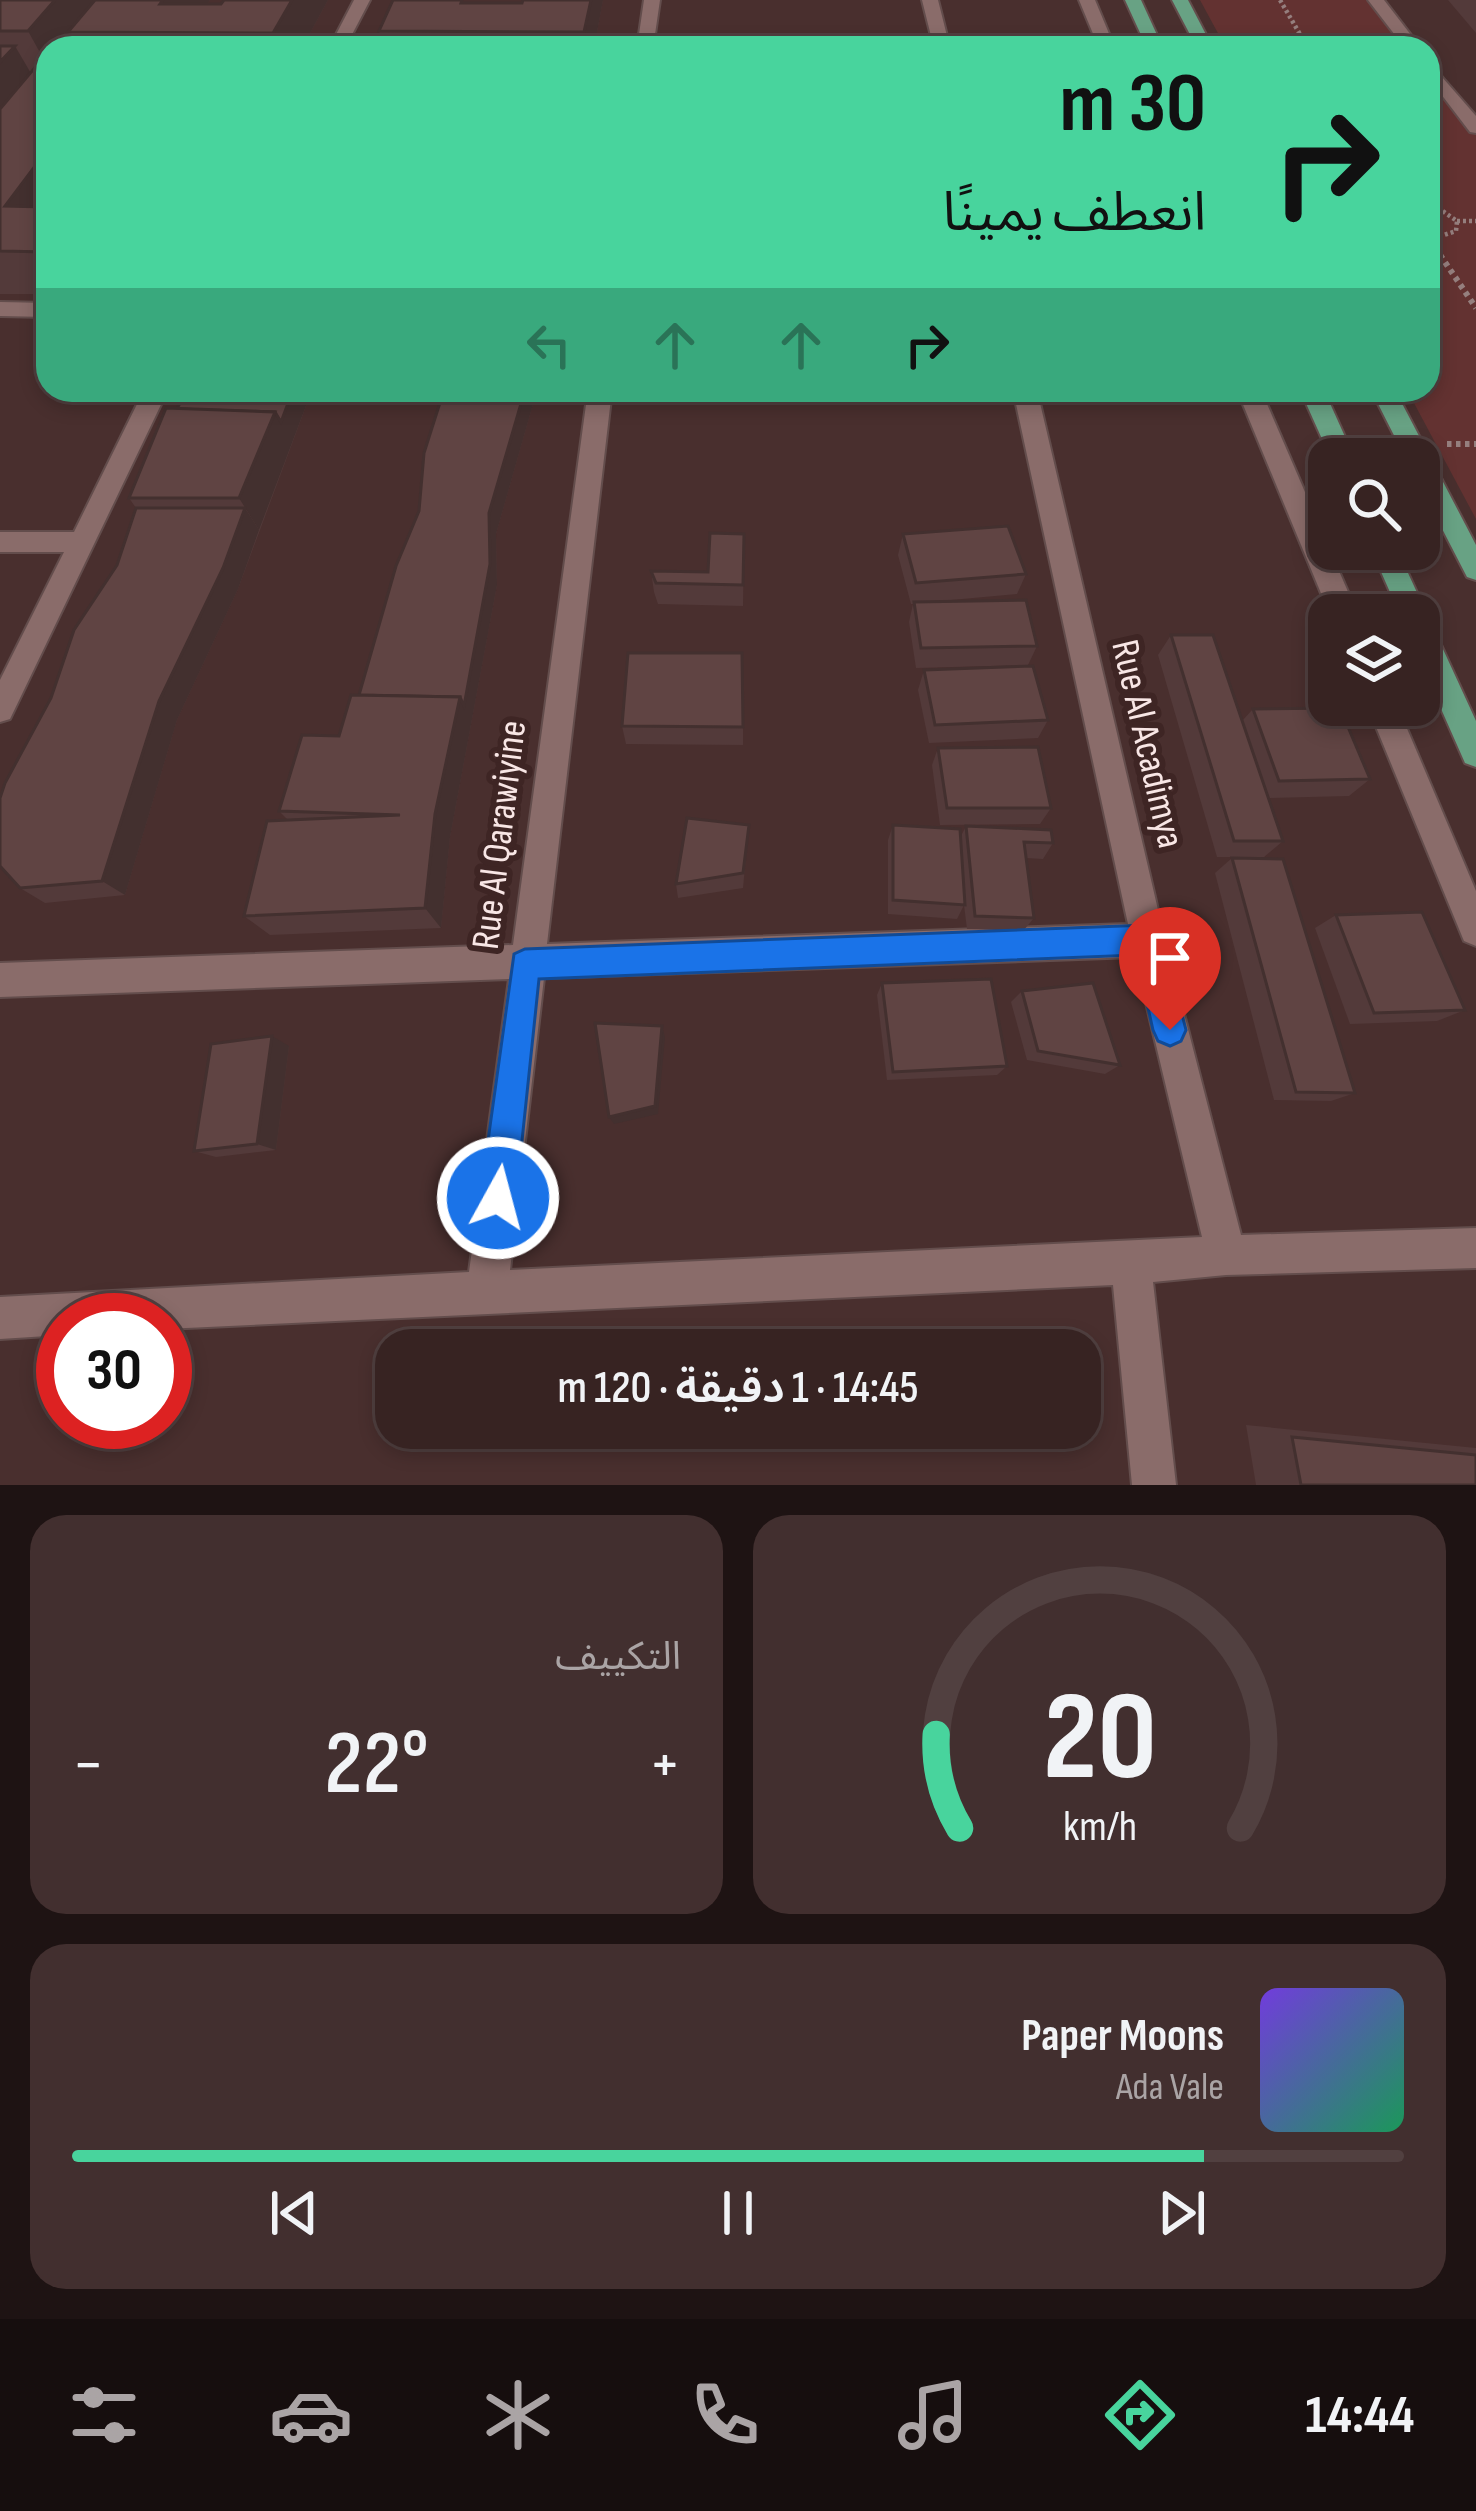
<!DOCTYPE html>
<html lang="ar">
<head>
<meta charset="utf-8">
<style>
	body { margin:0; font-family:"Sofia Sans Condensed","Noto Sans Arabic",sans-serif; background:#422f2f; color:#f1f3f6; direction:rtl; height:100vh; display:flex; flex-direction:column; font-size:45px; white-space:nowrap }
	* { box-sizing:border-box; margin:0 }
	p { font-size:39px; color:#aaa4a5 }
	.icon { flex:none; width:66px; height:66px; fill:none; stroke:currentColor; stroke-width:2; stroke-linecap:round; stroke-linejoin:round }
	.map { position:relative; height:1485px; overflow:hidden; direction:ltr }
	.details { display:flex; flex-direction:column; gap:30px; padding:30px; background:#1e1313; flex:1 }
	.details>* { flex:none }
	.hud { position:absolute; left:36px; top:36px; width:1404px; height:366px; border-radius:36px; box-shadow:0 6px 18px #0003,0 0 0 3px #514040; direction:rtl; background:#48d49d; color:#111; overflow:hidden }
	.buttons { position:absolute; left:1308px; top:438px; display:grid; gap:24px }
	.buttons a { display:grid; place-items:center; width:132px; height:132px; border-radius:24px; background:#372322; box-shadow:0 6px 18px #0003,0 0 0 3px #514040; font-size:60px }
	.speed { position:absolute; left:36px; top:1293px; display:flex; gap:24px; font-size:60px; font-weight:700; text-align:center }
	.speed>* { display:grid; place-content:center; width:156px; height:156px; border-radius:50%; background:#372322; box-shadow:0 6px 18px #0003,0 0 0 3px #514040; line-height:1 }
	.speed .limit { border:18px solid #d22; background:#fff; color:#111 }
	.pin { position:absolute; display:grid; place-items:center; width:102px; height:102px; color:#fff; margin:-123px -51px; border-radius:50% 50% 50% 0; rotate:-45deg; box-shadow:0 0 12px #0007 }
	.pin .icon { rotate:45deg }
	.me { position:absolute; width:132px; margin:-66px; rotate:7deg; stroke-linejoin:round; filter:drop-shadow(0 0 9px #0008) }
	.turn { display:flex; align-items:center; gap:42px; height:252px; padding:0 36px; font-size:54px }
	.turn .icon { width:156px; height:156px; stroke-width:2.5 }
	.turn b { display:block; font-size:84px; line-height:102px }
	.lanes { display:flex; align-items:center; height:114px; padding:0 36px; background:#0003; justify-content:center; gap:60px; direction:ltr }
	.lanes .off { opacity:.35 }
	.big { font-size:90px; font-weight:600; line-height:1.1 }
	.details .card { flex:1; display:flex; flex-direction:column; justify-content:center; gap:18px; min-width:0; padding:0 42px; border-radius:36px; background:#422f2f }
	.details .dial { align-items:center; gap:0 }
	.dial svg { height:312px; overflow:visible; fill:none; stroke:#514040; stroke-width:7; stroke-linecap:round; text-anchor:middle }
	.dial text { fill:#f1f3f6; stroke:none }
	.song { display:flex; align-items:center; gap:36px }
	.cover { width:144px; height:144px; border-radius:18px; background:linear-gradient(135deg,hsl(260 70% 55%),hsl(150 70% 35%)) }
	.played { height:12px; border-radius:6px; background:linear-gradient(90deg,#48d49d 85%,#514040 85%) }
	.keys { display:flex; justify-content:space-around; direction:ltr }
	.heat { display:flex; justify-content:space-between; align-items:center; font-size:66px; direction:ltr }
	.details .tiles { flex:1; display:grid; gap:30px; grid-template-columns:1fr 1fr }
	.card:last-child { grid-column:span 2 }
	.trip { position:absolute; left:375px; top:1329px; width:726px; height:120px; border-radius:36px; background:#372322; box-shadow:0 6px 18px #0003,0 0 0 3px #514040; font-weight:600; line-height:120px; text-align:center; direction:rtl }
	.dock { display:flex; height:192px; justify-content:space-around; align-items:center; background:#160e0e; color:#aaa4a5 }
	.dock .icon { width:84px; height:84px }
	.dock .current { color:#48d49d }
	.dock b { font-size:54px; color:#f1f3f6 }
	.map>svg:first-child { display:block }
</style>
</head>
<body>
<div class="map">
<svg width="1476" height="1485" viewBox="0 0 1476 1485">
	<rect width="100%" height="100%" fill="#492f2e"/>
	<g fill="#633231">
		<path d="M1200 0H1368L1407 48H1226Z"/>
		<path d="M1428 74 1476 133V519L1407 390H1428Z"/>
	</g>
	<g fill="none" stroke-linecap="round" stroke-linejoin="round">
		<g stroke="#634d4c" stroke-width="4">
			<g id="minor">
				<path d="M354 0H370L345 48H329Z"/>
				<path d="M644 0H660L653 48H637Z"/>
				<path d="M922 0H938L950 48H934Z"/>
				<path d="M1079 0H1095L1115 48H1099Z"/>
				<path d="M1368 0H1384L1421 48H1405Z"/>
				<path d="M1428 61 1476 116V133L1470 132 1428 77Z"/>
				<path d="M0 302 48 303V317L0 316Z"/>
				<path d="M144 390H168L10 719 0 722V680L64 552H0V532H74Z"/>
				<path d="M588 390H612L547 944 1128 924 1013 390H1037L1165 940 1241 1235 1476 1228V1268L1226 1275 1153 1282 1176 1485H1132L1113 1285 165 1329V1320H63V1335L0 1339V1297L469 1272 509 979 0 997V963L513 945ZM1135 957 1202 1237 510 1270 544 978Z"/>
				<path d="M1237 390H1261L1358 615H1330Z"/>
				<path d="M1367 705H1397L1476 891V946L1464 941Z"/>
			</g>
		</g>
		<g stroke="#634d4c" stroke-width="4">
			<g id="major">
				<path d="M1125 0H1141L1163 48H1147Z"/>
				<path d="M1172 0H1188L1213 48H1197Z"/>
				<path d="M1300 390H1324L1355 459H1331Z"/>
				<path d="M1371 390H1395L1476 545V580L1467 577 1419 484V459H1406Z"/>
				<path d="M1371 549H1397L1476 721V767L1465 763 1419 659V615H1400Z"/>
			</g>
		</g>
		<g stroke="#957f7e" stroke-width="4.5" stroke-dasharray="3 3" stroke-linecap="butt">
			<path d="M1280 0 1308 48"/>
			<path d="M1428 201 1457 221 1456 231 1429 240"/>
			<path d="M1457 221H1476"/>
		</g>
		<g stroke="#957f7e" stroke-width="6" stroke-dasharray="4.5 4.5" stroke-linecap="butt">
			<path d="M1429 240 1435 238"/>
			<path d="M1430 240 1476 308"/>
			<path d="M1447 444H1476"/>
		</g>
		<use href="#minor" fill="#8a6c6a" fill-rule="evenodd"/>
		<use href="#major" fill="#68a284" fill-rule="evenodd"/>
	</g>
	<g fill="#533a3a">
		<path d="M0 0H210L207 4H221L328 0 302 48H48V294H0Z"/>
		<path d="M603 0 594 48H384L379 31 522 3Z"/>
		<path d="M1448 0H1476V33Z"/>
		<path d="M312 390 238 589 177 720 125 895 45 903 20 888 117 565 136 508 129 498 177 409Z"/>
		<path d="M444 390H537L496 534 497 585 450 837 441 928 270 935 244 916 288 820 279 811 339 736 359 695 419 511Z"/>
		<path d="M900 390H992L988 405 903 399Z"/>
		<path d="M744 534 743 606 658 604 654 592 651 571 708 572Z"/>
		<path d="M903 534 1026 574 1017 594 940 601 1037 646 1028 665 916 668 909 622 913 604H911L898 555Z"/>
		<path d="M1171 635 1242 721 1253 709 1370 779 1349 796 1268 798 1283 841 1264 857H1217L1158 655Z"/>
		<path d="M924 670 1048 720 1038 738 929 743 918 690Z"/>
		<path d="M622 726 743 727V745L626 744Z"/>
		<path d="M938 748 1051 808 1040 824 940 825 932 765Z"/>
		<path d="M749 825 743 888 678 898 676 884Z"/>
		<path d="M893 825 960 838 966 826 1053 843 1043 859 1026 858 1034 918 1023 931 967 929 964 905 957 919 888 914V840Z"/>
		<path d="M1232 858 1355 1093 1331 1101 1274 1100 1215 873Z"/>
		<path d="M1336 915 1465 1010 1437 1021 1350 1024 1315 928Z"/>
		<path d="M882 983 1007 1066 997 1075 887 1080 877 995Z"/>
		<path d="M1022 991 1120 1065 1105 1074 1027 1060 1011 1002Z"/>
		<path d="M289 1046 276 1150 216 1157 194 1151Z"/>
		<path d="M1246 1425 1476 1448V1485H1256Z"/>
	</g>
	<g fill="#43302f">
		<path d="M55 0H110L68 32 74 43 71 48H48V67L28 31Z"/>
		<path d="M163 0H210L187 33 160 4Z"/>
		<path d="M292 0H328L302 48H278L273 33Z"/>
		<path d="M591 0H603L594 48H586L584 32Z"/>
		<path d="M15 46 39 87 0 135V62Z"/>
		<path d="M48 149V229L5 206Z"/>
		<path d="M293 390H312L259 530 239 498 275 412Z"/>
		<path d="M525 390H537L496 534 497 585 450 837 441 928 425 908 435 814 489 513Z"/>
		<path d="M245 508 259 530 238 589 177 720 125 895 102 881 159 701Z"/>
		<path d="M662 1026 665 1037 658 1114 614 1124 609 1117Z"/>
		<path d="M272 1036 289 1046 276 1150 257 1144Z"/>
	</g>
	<g fill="#604443" stroke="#43302f" stroke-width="3">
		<path d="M0 0H55L28 31H0Z"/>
		<path d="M95 0H163L160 4H221L224 0H292L273 33 68 32Z"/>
		<path d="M393 0H462L461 3H522L523 0H591L584 32 379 31Z"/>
		<path d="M685 38 713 39 712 48H684Z"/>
		<path d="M0 46H15L0 62Z"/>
		<path d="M48 52V149L5 206 48 207V252L0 251V109Z"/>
		<path d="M186 390H293L281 422 275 412 177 409Z"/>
		<path d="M444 390H525L489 513 490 564 464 706 460 697 359 695 396 566 419 511 424 453Z"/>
		<path d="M166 408 275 412 239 498H129Z"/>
		<path d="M136 508H245L223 568 159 701 102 881 20 888 0 866V798L5 783 51 698 74 630 117 565Z"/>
		<path d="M1008 526 1026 574 916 583 903 534Z"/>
		<path d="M710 533 744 534 743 585 656 583 651 571 708 572Z"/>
		<path d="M1026 600 1037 646 921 648 914 602Z"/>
		<path d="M1171 635H1213L1283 841H1234Z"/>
		<path d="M628 653H742L743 727 622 726Z"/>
		<path d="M1033 666 1048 720 935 725 924 670Z"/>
		<path d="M351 695 460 697 435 814 425 908 244 916 267 821 400 815 279 811 302 735 339 736Z"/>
		<path d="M1340 708 1370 779 1279 781 1253 709Z"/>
		<path d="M1038 747 1051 808H947L938 748Z"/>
		<path d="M687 818 749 825 743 873 676 884Z"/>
		<path d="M893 825 960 829 965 905 893 900Z"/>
		<path d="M966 826 1051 830 1053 843 1024 842 1034 918 975 916Z"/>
		<path d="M1232 858 1283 859 1355 1093 1296 1092Z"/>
		<path d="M1422 912 1465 1010 1374 1013 1336 915Z"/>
		<path d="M991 979 1007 1066 893 1072 882 983Z"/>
		<path d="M1093 983 1120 1065 1038 1051 1022 991Z"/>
		<path d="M595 1023 662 1026 655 1106 609 1117Z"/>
		<path d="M272 1036 257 1144 194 1151 211 1044Z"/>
		<path d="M1292 1437 1476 1455V1485H1301Z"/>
	</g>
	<path fill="#1a73e8" stroke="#114b97" stroke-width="3" d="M1148 925 1158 929 1163 940 1186 1030 1181 1041 1170 1046 1158 1041 1153 1030 1136 955 539 979 516 1198 511 1210 498 1216 485 1210 480 1198 514 954 525 949Z"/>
	<g text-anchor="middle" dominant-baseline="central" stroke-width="12" stroke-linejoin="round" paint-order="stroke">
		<g font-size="39" fill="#f8e6e5" stroke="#3e2524">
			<text transform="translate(1147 744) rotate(77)">Rue Al Acadimya</text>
			<text transform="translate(500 835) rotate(-83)">Rue Al Qarawiyine</text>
		</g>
	</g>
</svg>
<div class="buttons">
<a><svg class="icon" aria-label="search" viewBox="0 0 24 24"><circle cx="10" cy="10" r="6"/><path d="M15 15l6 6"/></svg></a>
<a><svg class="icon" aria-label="layers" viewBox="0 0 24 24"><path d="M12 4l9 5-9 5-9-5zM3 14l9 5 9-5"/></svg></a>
</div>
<div class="speed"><div class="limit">30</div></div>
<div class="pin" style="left:1170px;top:1030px;background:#d93025"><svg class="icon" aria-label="arrive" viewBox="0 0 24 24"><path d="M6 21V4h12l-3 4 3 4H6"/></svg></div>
<svg class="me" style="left:498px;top:1198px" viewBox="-20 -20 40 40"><circle r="17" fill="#1a73e8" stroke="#fff" stroke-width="3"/><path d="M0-11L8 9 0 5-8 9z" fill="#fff"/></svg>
<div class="trip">14:45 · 1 دقيقة · 120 m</div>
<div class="hud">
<div class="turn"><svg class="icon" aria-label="right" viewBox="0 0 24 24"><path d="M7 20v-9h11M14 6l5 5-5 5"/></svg><div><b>30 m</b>انعطف يمينًا</div></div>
<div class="lanes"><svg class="icon off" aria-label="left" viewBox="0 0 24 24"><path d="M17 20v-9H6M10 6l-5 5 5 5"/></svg><svg class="icon off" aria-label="ahead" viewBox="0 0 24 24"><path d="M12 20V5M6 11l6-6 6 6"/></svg><svg class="icon off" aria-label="ahead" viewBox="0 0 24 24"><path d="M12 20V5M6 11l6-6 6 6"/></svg><svg class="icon" aria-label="right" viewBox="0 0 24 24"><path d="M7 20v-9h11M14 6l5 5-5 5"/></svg></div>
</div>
</div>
<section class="details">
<div class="tiles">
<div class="card dial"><svg viewBox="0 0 100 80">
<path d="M14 69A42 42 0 1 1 86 69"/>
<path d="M14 69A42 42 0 0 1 8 45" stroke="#48d49d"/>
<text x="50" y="56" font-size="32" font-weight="700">20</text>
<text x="50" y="72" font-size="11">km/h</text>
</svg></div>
<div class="card"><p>التكييف</p>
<div class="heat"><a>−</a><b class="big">22°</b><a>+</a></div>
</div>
<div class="card">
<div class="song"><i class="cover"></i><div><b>Paper Moons</b><p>Ada Vale</p></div></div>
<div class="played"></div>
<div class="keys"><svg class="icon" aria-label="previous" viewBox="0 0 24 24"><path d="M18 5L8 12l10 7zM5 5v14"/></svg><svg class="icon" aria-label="pause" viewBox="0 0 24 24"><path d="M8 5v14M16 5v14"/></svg><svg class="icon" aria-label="next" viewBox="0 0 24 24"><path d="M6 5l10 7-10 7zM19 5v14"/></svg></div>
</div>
</div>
</section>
<nav class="dock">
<b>14:44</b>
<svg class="icon current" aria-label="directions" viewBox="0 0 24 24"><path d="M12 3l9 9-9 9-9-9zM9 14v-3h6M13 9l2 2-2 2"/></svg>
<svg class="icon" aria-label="music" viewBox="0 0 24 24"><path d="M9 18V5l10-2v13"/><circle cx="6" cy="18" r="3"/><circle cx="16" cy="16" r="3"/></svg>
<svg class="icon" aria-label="phone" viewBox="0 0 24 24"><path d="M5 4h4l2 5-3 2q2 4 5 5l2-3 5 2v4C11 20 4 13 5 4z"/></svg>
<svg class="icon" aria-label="climate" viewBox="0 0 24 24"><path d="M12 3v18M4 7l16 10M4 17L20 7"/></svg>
<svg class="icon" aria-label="car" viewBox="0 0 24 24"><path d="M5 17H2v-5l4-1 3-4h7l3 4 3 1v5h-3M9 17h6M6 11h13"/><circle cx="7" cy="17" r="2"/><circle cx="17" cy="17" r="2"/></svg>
<svg class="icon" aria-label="filters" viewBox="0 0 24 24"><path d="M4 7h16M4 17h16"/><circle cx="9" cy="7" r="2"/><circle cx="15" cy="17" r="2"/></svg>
</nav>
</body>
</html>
